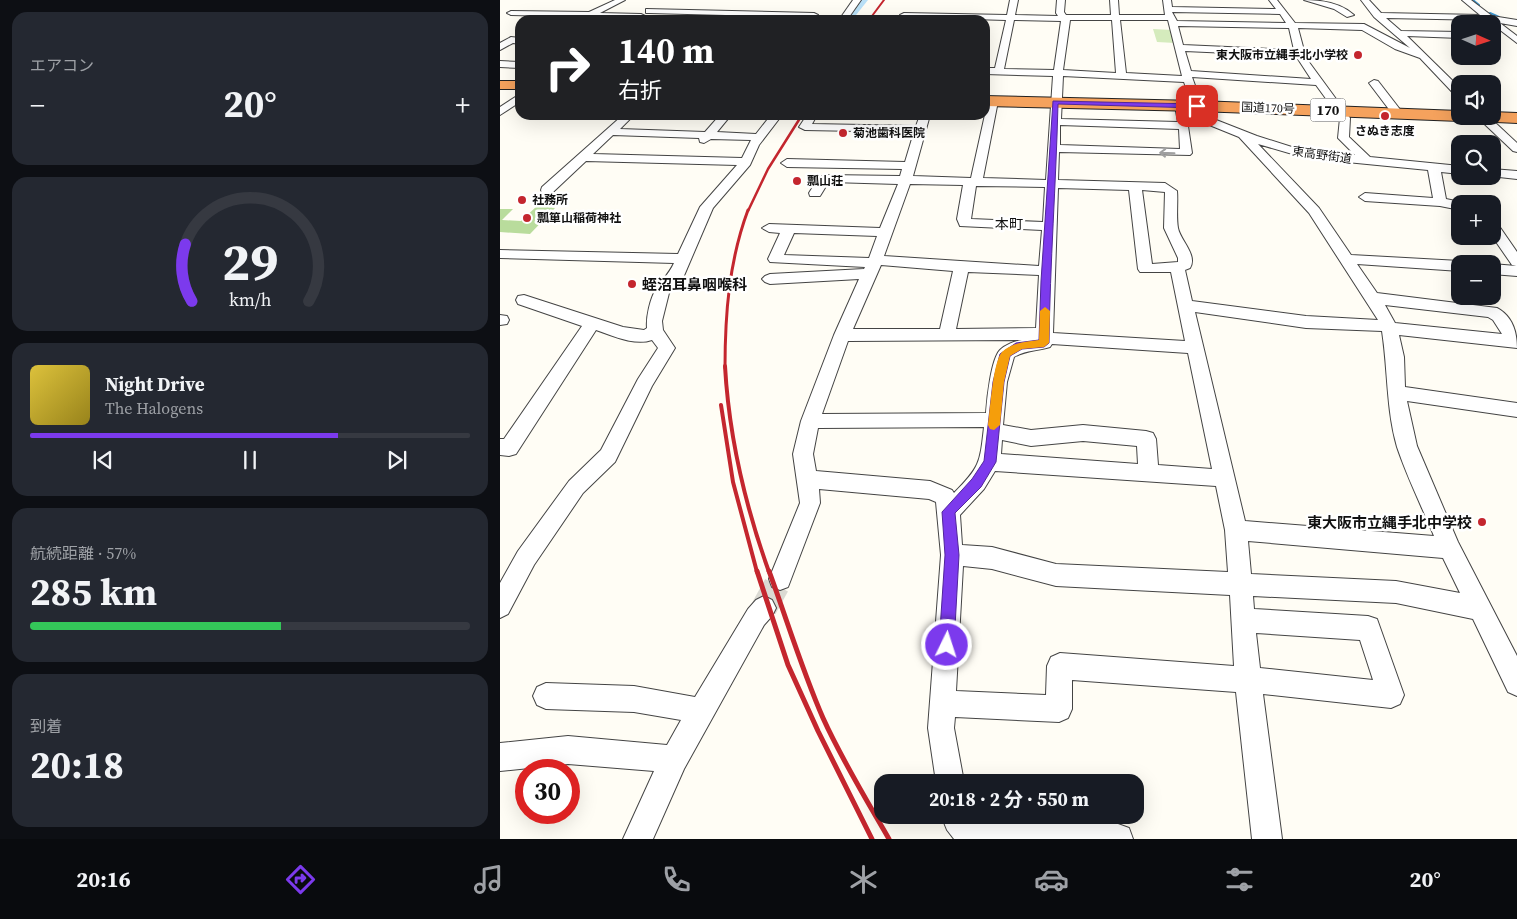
<!DOCTYPE html>
<html lang="ja">
<head>
<meta charset="utf-8">
<style>
	body { margin:0; font-family:"Source Serif 4","Noto Sans JP",serif; background:#242831; color:#f1f3f6; height:100vh; display:flex; flex-direction:column; font-size:19px; white-space:nowrap }
	* { box-sizing:border-box; margin:0 }
	p { font-size:16px; color:#9ea1a6 }
	.icon { flex:none; width:28px; height:28px; fill:none; stroke:currentColor; stroke-width:2; stroke-linecap:round; stroke-linejoin:round }
	.map { position:relative; flex:1; overflow:hidden }
	.drawer { display:flex; flex-direction:column; gap:12px; padding:12px; background:#0d0f14; width:500px }
	.drawer>* { flex:none }
	.hud { position:absolute; left:15px; top:15px; width:475px; height:105px; border-radius:15px; box-shadow:0 5px 20px #0002; background:#202124; color:#fff; overflow:hidden }
	.needle { width:32px; rotate:93deg }
	.controls { position:absolute; left:951px; top:15px; display:grid; gap:10px }
	.controls a { display:grid; place-items:center; width:50px; height:50px; border-radius:10px; background:#171b24; box-shadow:0 5px 20px #0002; font-size:25px }
	.speed { position:absolute; left:15px; top:759px; display:flex; gap:10px; font-size:25px; font-weight:700; text-align:center }
	.speed>* { display:grid; place-content:center; width:65px; height:65px; border-radius:50%; background:#171b24; box-shadow:0 5px 20px #0002; line-height:1 }
	.speed .limit { border:8px solid #d22; background:#fff; color:#111 }
	.pin { position:absolute; display:grid; place-items:center; width:42px; height:42px; color:#fff; margin:-21px; border-radius:10px; box-shadow:0 2px 8px #0006 }
	.me { position:absolute; width:55px; margin:-28px; rotate:4deg; stroke-linejoin:round; filter:drop-shadow(0 0 4px #0008) }
	.turn { display:flex; align-items:center; gap:18px; height:105px; padding:0 20px; font-size:22px }
	.turn .icon { width:65px; height:65px; stroke-width:2.5 }
	.turn b { display:block; font-size:35px; line-height:42px }
	.big { font-size:38px; font-weight:700; line-height:1.1 }
	.drawer .tile { flex:1; display:flex; flex-direction:column; justify-content:center; gap:8px; min-width:0; padding:0 18px; border-radius:15px; background:#242831 }
	.drawer .dial { align-items:center; gap:0 }
	.dial svg { height:130px; overflow:visible; fill:none; stroke:#363941; stroke-width:7; stroke-linecap:round; text-anchor:middle }
	.dial text { fill:#f1f3f6; stroke:none }
	.song { display:flex; align-items:center; gap:15px }
	.cover { width:60px; height:60px; border-radius:8px; background:linear-gradient(135deg,hsl(50 70% 55%),hsl(50 70% 35%)) }
	.played { height:5px; border-radius:2px; background:linear-gradient(90deg,#7c3aed 70%,#363941 70%) }
	.keys { display:flex; justify-content:space-around; direction:ltr }
	.heat { display:flex; justify-content:space-between; align-items:center; font-size:28px; direction:ltr }
	.charge { height:8px; border-radius:4px; background:linear-gradient(90deg,#34c759 57%,#363941 0) }
	.trip { position:absolute; left:374px; top:774px; width:270px; height:50px; border-radius:15px; background:#171b24; box-shadow:0 5px 20px #0002; font-weight:700; line-height:50px; text-align:center }
	.dock { display:flex; height:80px; justify-content:space-around; align-items:center; background:#090b0e; color:#9ea1a6 }
	.dock .icon { width:35px; height:35px }
	.dock .selected { color:#7c3aed }
	.dock b { font-size:22px; color:#f1f3f6 }
	main { display:flex; flex:1; min-height:0 }
	.map>svg:first-child { display:block }
</style>
</head>
<body>
<main>
<section class="drawer">
<div class="tile"><p>エアコン</p>
<div class="heat"><a>−</a><b class="big">20°</b><a>+</a></div>
</div>
<div class="tile dial"><svg viewBox="0 0 100 80">
<path d="M14 69A42 42 0 1 1 86 69"/>
<path d="M14 69A42 42 0 0 1 10 34" stroke="#7c3aed"/>
<text x="50" y="56" font-size="32" font-weight="700">29</text>
<text x="50" y="72" font-size="11">km/h</text>
</svg></div>
<div class="tile">
<div class="song"><i class="cover"></i><div><b>Night Drive</b><p>The Halogens</p></div></div>
<div class="played"></div>
<div class="keys"><svg class="icon" aria-label="previous" viewBox="0 0 24 24"><path d="M18 5L8 12l10 7zM5 5v14"/></svg><svg class="icon" aria-label="pause" viewBox="0 0 24 24"><path d="M8 5v14M16 5v14"/></svg><svg class="icon" aria-label="next" viewBox="0 0 24 24"><path d="M6 5l10 7-10 7zM19 5v14"/></svg></div>
</div>
<div class="tile"><p>航続距離 · 57%</p><b class="big">285 km</b><div class="charge"></div></div>
<div class="tile"><p>到着</p><b class="big">20:18</b></div>
</section>
<div class="map">
<svg width="1017" height="839" viewBox="0 0 1017 839">
	<rect width="100%" height="100%" fill="#fffdf5"/>
	<path fill="#d5ebbd" d="M653 29 672 30 675 43 657 42Z"/>
	<path fill="#b9dc9c" d="M37 206 55 208 30 234 0 232V209H13L2 220 21 221Z"/>
	<g fill="none" stroke-linecap="round" stroke-linejoin="round">
		<g stroke="#3f96cf" stroke-width="2">
			<path d="M973 0 979 5"/>
			<path d="M990 13 999 17"/>
		</g>
		<path fill="#b9e0f7" fill-rule="evenodd" d="M356 0H368L352 20H340Z"/>
		<path stroke="#dbdad3" stroke-width="26" stroke-dasharray="26 13" stroke-linecap="butt" d="M264 608 280 579"/>
		<g stroke="#444" stroke-width="2">
			<g id="minor">
				<path d="M115 0H125L100 13 141 14 145 16 141 18 11 15 7 13 11 11 89 12Z"/>
				<path d="M353 0H361L347 20H339Z"/>
				<path d="M510 0H518L515 15 558 16 556 13 557 0H565L564 12 566 15H611L610 0H618L619 15H665L663 0H671L672 7 776 9 769 0H777L795 23 864 24 910 48 874 17 861 0H869L881 13 980 15 962 0H971L992 16 1017 20V26L1000 23 1017 36V43L987 20 886 18 901 31 960 32V38L907 36 960 88V97L956 96 920 58 895 49 862 30 798 28 806 58 850 118 849 137 870 157 960 166V174L941 172 946 199 965 203 960 204V210L940 206 865 201 859 197 865 193 933 198 928 170 806 158 758 144 819 208 851 255 960 261 966 264H960V271L857 264 877 293 997 308C1012 316 1017 331 1017 348L899 335 904 357 905 387 1017 403V417L907 401 917 446 958 542 1017 656V696L1008 692 973 619 896 603 753 596 754 609 868 616 877 619 904 695 900 704 891 708 763 694 782 839H752L736 692 572 680V709L568 718 559 722 455 717 454 728 464 782H436L428 728 441 555 436 502 429 499 319 489 320 503 288 587 280 590 272 587 269 579 300 503 293 454 301 421 334 335 359 279 270 284 265 282 262 279 265 276 270 274 364 269 365 267 270 262 268 259 280 233 269 232 262 228 269 224 380 228 398 184 331 182 328 183 320 196H310L309 193 319 177 326 175 400 176 402 169 287 167 281 163 287 159 405 162 414 132 305 130 299 127 307 115H317L312 124 416 126 420 115H430L413 176 471 178 488 101 493 98 498 101 483 178 546 180 553 76 485 74V68H495L506 20 404 17 400 15 404 13 507 15ZM672 12 780 14 786 23 677 21ZM514 20 561 21 554 70 504 69ZM570 20H612L616 73 563 70ZM620 20H668L682 76 626 73ZM678 26 789 28 794 50 683 45ZM685 51 796 56 811 79 691 71ZM563 76 684 82 697 120 739 137 809 213 878 320 806 316 692 301 685 270 690 268C698 255 680 240 678 228 676 216 678 202 677 191L665 183 558 180 559 152 690 155 692 153 685 106 680 103 675 106 678 122 561 119ZM692 77 816 85 840 118 838 138 855 155 795 148 757 136 706 116ZM560 125 679 129 680 149 560 145ZM410 184 463 185 457 219 460 226 542 230 539 266 384 256ZM476 186 545 187 543 222 471 219ZM558 188 629 190 638 269 640 272H671L685 341 553 333ZM642 190 665 192 664 228 678 258V262L652 264ZM294 233 377 236 369 258 284 255ZM381 265 453 271 440 329H353ZM468 272 539 275 536 328 456 329ZM885 305 988 317 993 320 1002 334 895 323ZM695 312 806 328 882 331C888 369 886 409 897 447 907 477 922 507 934 536L745 521ZM522 340C515 341 505 345 500 350 491 359 487 399 486 413L322 414 348 341ZM552 344 688 353 712 469 658 465 656 439 653 433 646 431 583 425 531 430 503 425 507 382 514 357C526 350 537 351 550 347ZM484 427C480 463 480 467 454 493L452 490 430 481 316 471 313 454 318 428ZM502 440 531 446 583 441 637 446 638 464 501 454ZM495 471 716 486 725 530 728 572 556 564 492 547 462 545 460 515 484 489ZM748 541 943 558 960 593 896 581 751 574ZM463 566 492 569 556 586 730 595 734 666 560 653 551 657 547 666 546 695 456 691ZM756 633 860 640 873 680 760 668Z"/>
				<path d="M804 0C822 0 841 3 854 15L847 17 834 9Z"/>
				<path d="M146 9 314 13 318 15 314 20H305L307 17 149 13H146Z"/>
				<path d="M11 37 20 38V44L13 43 0 50V43Z"/>
				<path d="M0 61 20 62V68L0 67Z"/>
				<path d="M874 80 878 81 902 112 903 114 902 116H894L869 83Z"/>
				<path d="M20 94V102L0 115V107Z"/>
				<path d="M123 115H134L120 129 205 132 220 115H231L217 132 256 134 271 115H282L259 145 250 165 213 208 183 278 169 293 162 321 163 330 175 348 152 386 115 462 83 493 34 565 8 614 0 618V583L18 551 69 481 101 450 138 379 158 348 152 340C135 346 113 336 96 330L16 454 9 456 0 455V439H4L82 326 18 304 16 300 18 296 24 295 123 327 144 330 147 328C146 317 150 299 156 289 162 280 169 274 174 263L0 258V250L178 254 200 207 237 165 86 161 52 193H42L41 190 42 187ZM113 135 199 138 200 142 204 143 211 139 251 140 242 158 93 154Z"/>
				<path d="M976 116H988L1017 143V152L1013 151Z"/>
				<path d="M992 169 1017 171V179L990 176H992Z"/>
				<path d="M992 222 997 223 1017 252V276L992 274V264L1016 266 1012 265 992 236Z"/>
				<path d="M0 315 7 316 9 320 7 324 0 325Z"/>
				<path d="M264 596 272 600 276 608 272 616 264 625 184 769 153 839H123L154 771 68 764 0 771V743L68 736 167 745 181 720 134 712 46 709 37 705 33 696 37 687 46 683 134 686 195 697 248 609 256 600Z"/>
				<path d="M441 815H540L618 824 629 828 633 839H454L447 830Z"/>
			</g>
		</g>
		<g stroke="#222" stroke-width="2">
			<g id="highway">
				<rect x="0" y="81" width="20" height="8"/>
				<path d="M485 96 697 101 960 111V116H992V112L1017 113V123L975 121 968 117 960 121 697 111 485 106Z"/>
			</g>
		</g>
		<use href="#minor" fill="#fff" fill-rule="evenodd"/>
		<use href="#highway" fill="#f5a25d" fill-rule="evenodd"/>
		<path stroke="#c4262e" stroke-width="2" d="M369 20 384 0"/>
		<path stroke="#c4262e" stroke-width="2.5" d="M248 211 268 169 302 115"/>
		<path stroke="#c4262e" stroke-width="3" d="M225 368C225 314 229 261 248 210"/>
		<g stroke="#c4262e" stroke-width="4">
			<path d="M225 366C229 438 245 505 269 572"/>
			<path d="M221 405 233 482 257 572"/>
		</g>
		<g stroke="#c4262e" stroke-width="5">
			<path d="M257 571 288 665 318 731 372 839"/>
			<path d="M269 571C287 620 302 670 323 718 342 760 366 799 389 839"/>
		</g>
	</g>
	<defs><path id="oneway-shaft" d="M-6 0H5M1.5-3L5.5 0L1.5 3" fill="none" stroke-width="1.6" stroke-linecap="round" stroke-linejoin="round" transform="scale(1.25)"/></defs>
	<use stroke="#a0a0a0" href="#oneway-shaft" transform="translate(667 153) rotate(-178)"/>
	<path fill="#7c3aed" stroke="#51269a" d="M553 101 697 104 700 106 697 108 558 104C556 184 550 264 549 343L544 347 522 349 510 356 504 382 496 462 481 487 455 513 459 555 454 645 452 650 447 652 442 650 439 645 445 555 442 512 472 479 484 461 493 382 500 354 516 343 539 340 541 281Z"/>
	<path fill="#f59e0b" d="M545 307 550 311 549 343 544 347 522 349 510 356 504 382 500 425 494 430 490 429 488 425C490 411 493 361 502 352 512 342 527 342 539 340L540 311Z"/>
	<g fill="#c4262e" stroke="#fff" stroke-width="2">
		<circle cx="858" cy="55" r="5"/>
		<circle cx="885" cy="116" r="5"/>
		<circle cx="343" cy="133" r="5"/>
		<circle cx="297" cy="181" r="5"/>
		<circle cx="22" cy="200" r="5"/>
		<circle cx="27" cy="218" r="5"/>
		<circle cx="132" cy="284" r="5"/>
		<circle cx="982" cy="522" r="5"/>
	</g>
	<g text-anchor="middle" dominant-baseline="central" stroke-width="5" stroke-linejoin="round" paint-order="stroke">
		<g font-size="12" font-weight="bold" fill="#111" stroke="#fff" text-anchor="start">
			<text x="848" y="55" text-anchor="end">東大阪市立縄手北小学校</text>
			<text x="885" y="131" text-anchor="middle">さぬき志度</text>
			<text x="353" y="133">菊池歯科医院</text>
			<text x="307" y="181">瓢山荘</text>
			<text x="32" y="200">社務所</text>
			<text x="37" y="218">瓢箪山稲荷神社</text>
		</g>
		<g font-size="12" fill="#111" stroke="#fff">
			<text transform="translate(768 108) rotate(2)">国道170号</text>
			<text transform="translate(822 155) rotate(8)">東高野街道</text>
		</g>
		<rect fill="#fff" stroke="#585858" stroke-width="1" x="810.5" y="98.5" width="35" height="23" rx="4"/>
		<g font-size="14" font-weight="bold" fill="#111">
			<text x="828" y="110">170</text>
		</g>
		<g font-size="14" fill="#111" stroke="#fff">
			<text x="509" y="224">本町</text>
		</g>
		<g font-size="15" font-weight="bold" fill="#111" stroke="#fff" text-anchor="start">
			<text x="142" y="284">蛭沼耳鼻咽喉科</text>
			<text x="972" y="522" text-anchor="end">東大阪市立縄手北中学校</text>
		</g>
	</g>
</svg>
<div class="controls">
<a><svg class="needle" viewBox="-14 -14 28 28"><path d="M0-13l5 13h-10z" fill="#e53935"/><path d="M0 13l5-13h-10z" fill="#9ea1a6"/></svg></a>
<a><svg class="icon" aria-label="sound" viewBox="0 0 24 24"><path d="M4 9h4l5-4v14l-5-4H4zM17 9q2 3 0 6"/></svg></a>
<a><svg class="icon" aria-label="search" viewBox="0 0 24 24"><circle cx="10" cy="10" r="6"/><path d="M15 15l6 6"/></svg></a>
<a>+</a>
<a>−</a>
</div>
<div class="speed"><div class="limit">30</div></div>
<div class="pin" style="left:697px;top:106px;background:#d93025"><svg class="icon" aria-label="arrive" viewBox="0 0 24 24"><path d="M6 21V4h12l-3 4 3 4H6"/></svg></div>
<svg class="me" style="left:447px;top:645px" viewBox="-20 -20 40 40"><circle r="17" fill="#7c3aed" stroke="#fff" stroke-width="3"/><path d="M0-11L8 9 0 5-8 9z" fill="#fff"/></svg>
<div class="trip">20:18 · 2 分 · 550 m</div>
<div class="hud">
<div class="turn"><svg class="icon" aria-label="right" viewBox="0 0 24 24"><path d="M7 20v-9h11M14 6l5 5-5 5"/></svg><div><b>140 m</b>右折</div></div>
</div>
</div>
</main>
<nav class="dock">
<b>20:16</b>
<svg class="icon selected" aria-label="directions" viewBox="0 0 24 24"><path d="M12 3l9 9-9 9-9-9zM9 14v-3h6M13 9l2 2-2 2"/></svg>
<svg class="icon" aria-label="music" viewBox="0 0 24 24"><path d="M9 18V5l10-2v13"/><circle cx="6" cy="18" r="3"/><circle cx="16" cy="16" r="3"/></svg>
<svg class="icon" aria-label="phone" viewBox="0 0 24 24"><path d="M5 4h4l2 5-3 2q2 4 5 5l2-3 5 2v4C11 20 4 13 5 4z"/></svg>
<svg class="icon" aria-label="climate" viewBox="0 0 24 24"><path d="M12 3v18M4 7l16 10M4 17L20 7"/></svg>
<svg class="icon" aria-label="car" viewBox="0 0 24 24"><path d="M5 17H2v-5l4-1 3-4h7l3 4 3 1v5h-3M9 17h6M6 11h13"/><circle cx="7" cy="17" r="2"/><circle cx="17" cy="17" r="2"/></svg>
<svg class="icon" aria-label="filters" viewBox="0 0 24 24"><path d="M4 7h16M4 17h16"/><circle cx="9" cy="7" r="2"/><circle cx="15" cy="17" r="2"/></svg>
<b>20°</b>
</nav>
</body>
</html>
